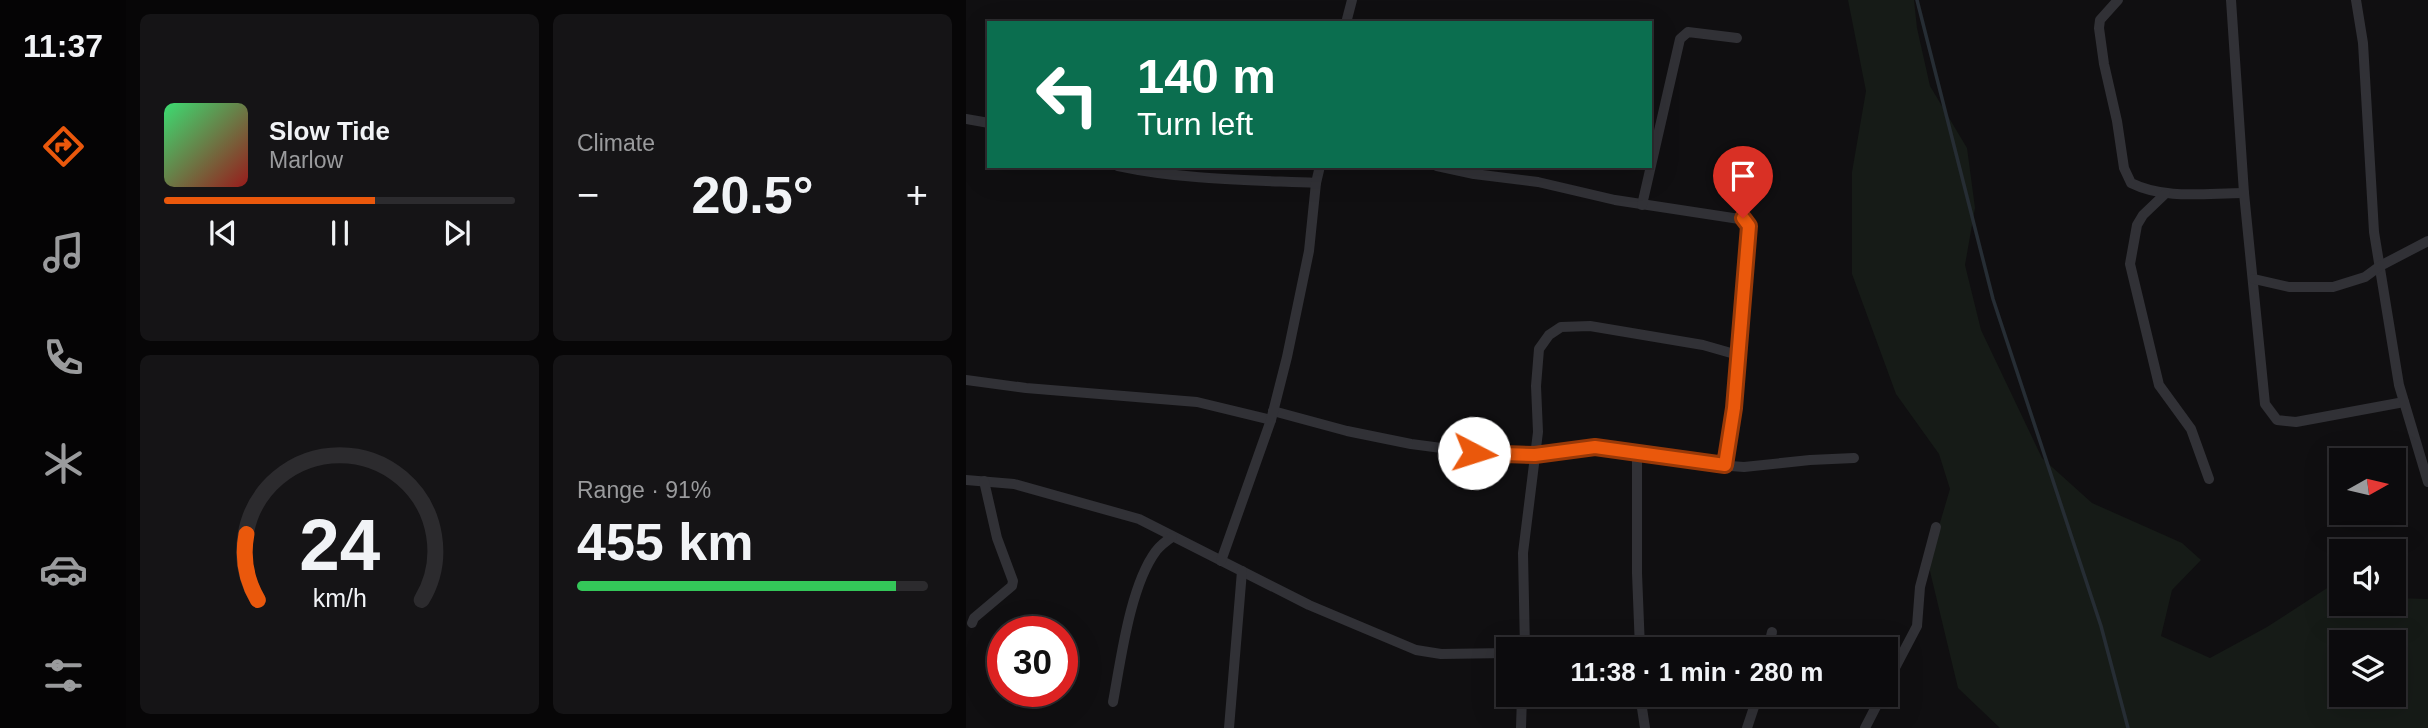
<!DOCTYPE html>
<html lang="en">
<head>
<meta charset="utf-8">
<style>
	body { margin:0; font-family:Helvetica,sans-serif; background:#151416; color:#f1f3f6; height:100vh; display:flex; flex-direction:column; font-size:26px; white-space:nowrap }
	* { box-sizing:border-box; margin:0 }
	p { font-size:23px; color:#9a9b9d }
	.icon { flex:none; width:38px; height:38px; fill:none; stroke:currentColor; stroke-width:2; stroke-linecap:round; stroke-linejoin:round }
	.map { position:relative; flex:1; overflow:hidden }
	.details { display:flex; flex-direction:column; gap:14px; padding:14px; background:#070607; width:840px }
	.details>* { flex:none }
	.banner { position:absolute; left:21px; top:21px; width:665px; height:147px; border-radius:0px; box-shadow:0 7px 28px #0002,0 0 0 2px #2c2b2e; background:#0b6e4f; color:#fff; overflow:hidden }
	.needle { width:46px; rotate:82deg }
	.tools { position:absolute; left:1363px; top:448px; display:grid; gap:14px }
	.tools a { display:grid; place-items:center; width:77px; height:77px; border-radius:0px; background:#0c0b0d; box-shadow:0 7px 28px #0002,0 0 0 2px #2c2b2e; font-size:35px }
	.speed { position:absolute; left:21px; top:616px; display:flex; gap:14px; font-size:35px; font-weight:700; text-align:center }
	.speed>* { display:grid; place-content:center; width:91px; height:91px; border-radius:50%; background:#0c0b0d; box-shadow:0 7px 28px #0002,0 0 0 2px #2c2b2e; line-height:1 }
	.speed .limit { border:10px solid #d22; background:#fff; color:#111 }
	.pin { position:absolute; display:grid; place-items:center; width:60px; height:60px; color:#fff; margin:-72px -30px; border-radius:50% 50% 50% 0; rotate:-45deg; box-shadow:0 0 7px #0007 }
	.pin .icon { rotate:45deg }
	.me { position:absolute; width:77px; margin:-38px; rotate:95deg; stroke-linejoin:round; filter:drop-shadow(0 0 5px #0008) }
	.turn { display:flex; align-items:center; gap:24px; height:147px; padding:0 35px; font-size:32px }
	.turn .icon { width:91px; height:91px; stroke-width:2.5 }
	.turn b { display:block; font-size:49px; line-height:60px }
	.big { font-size:52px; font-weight:800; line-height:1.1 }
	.details .tile { flex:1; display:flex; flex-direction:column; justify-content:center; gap:10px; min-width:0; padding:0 24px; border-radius:10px; background:#151416 }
	.details .dial { align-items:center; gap:0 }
	.dial svg { height:182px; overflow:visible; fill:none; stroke:#2c2b2e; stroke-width:7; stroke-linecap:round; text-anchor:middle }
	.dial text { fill:#f1f3f6; stroke:none }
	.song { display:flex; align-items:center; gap:21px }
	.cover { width:84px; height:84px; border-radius:10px; background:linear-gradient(135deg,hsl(140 70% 55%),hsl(0 70% 35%)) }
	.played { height:7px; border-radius:4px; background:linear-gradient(90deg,#ea580c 60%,#2c2b2e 60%) }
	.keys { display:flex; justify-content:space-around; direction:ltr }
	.heat { display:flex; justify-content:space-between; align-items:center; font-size:38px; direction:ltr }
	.charge { height:10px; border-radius:5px; background:linear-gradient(90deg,#34c759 91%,#2c2b2e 0) }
	.details .tiles { flex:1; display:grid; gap:14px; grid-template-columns:repeat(2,1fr) }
	.trip { position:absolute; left:530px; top:637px; width:402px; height:70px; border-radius:0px; background:#0c0b0d; box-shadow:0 7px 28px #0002,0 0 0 2px #2c2b2e; font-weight:800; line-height:70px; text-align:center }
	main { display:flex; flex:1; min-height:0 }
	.tabs { display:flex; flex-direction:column; width:126px; justify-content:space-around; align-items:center; background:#050405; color:#9a9b9d }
	.tabs .icon { width:49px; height:49px }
	.tabs .current { color:#ea580c }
	.tabs b { font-size:32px; color:#f1f3f6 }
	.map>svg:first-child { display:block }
</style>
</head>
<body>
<main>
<nav class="tabs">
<b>11:37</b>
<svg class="icon current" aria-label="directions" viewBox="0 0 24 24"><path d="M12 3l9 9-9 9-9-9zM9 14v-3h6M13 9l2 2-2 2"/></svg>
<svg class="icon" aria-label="music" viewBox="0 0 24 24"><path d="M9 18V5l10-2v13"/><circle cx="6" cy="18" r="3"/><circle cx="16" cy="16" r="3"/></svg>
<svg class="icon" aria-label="phone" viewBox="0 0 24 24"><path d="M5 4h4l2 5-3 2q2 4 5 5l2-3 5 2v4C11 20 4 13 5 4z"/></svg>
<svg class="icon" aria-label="climate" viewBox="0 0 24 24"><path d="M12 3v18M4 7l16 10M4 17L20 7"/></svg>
<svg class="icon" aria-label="car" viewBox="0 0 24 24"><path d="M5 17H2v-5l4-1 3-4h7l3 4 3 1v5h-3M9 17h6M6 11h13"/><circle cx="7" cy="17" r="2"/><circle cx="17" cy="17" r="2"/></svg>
<svg class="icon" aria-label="filters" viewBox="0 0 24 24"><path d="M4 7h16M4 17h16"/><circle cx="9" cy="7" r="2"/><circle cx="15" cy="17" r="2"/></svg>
</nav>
<section class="details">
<div class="tiles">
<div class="tile">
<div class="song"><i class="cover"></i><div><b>Slow Tide</b><p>Marlow</p></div></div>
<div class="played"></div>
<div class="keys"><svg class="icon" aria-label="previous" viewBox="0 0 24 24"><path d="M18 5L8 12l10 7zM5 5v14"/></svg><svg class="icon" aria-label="pause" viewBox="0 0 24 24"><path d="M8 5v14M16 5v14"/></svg><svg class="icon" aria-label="next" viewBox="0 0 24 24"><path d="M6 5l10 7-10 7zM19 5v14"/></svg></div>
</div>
<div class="tile"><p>Climate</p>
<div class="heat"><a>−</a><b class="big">20.5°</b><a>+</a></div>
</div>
<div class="tile dial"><svg viewBox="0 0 100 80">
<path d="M14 69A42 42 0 1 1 86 69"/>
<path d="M14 69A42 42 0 0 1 9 40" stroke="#ea580c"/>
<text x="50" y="56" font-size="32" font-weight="700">24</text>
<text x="50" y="72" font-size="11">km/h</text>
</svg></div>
<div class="tile"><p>Range · 91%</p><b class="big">455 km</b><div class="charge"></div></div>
</div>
</section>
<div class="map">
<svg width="1462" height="728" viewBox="0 0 1462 728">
	<rect width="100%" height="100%" fill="#100f11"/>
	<path fill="#161b17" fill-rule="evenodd" d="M882 0H948L951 28 964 86 1001 148 1009 208 999 265 1015 330 1076 458 1126 503 1216 543 1235 560 1206 590 1195 636 1244 658 1301 627 1375 579 1376 604H1428V598L1462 599V728H1034L992 688 962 563 984 489 973 454 930 394 886 274V172L900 91ZM1376 642H1428V695H1376Z"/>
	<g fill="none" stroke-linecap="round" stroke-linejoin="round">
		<path stroke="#262d34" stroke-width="3.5" d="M951 0 1027 299 1135 626 1162 728"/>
		<g stroke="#313136" stroke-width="10">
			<path d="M1152 0 1134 20 1133 28 1138 64 1151 121 1158 168 1165 183C1199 200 1240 193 1278 193"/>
			<path d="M1265 0 1278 193 1299 404 1311 420 1330 422 1438 402"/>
			<path d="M1390 0 1397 43 1408 232 1433 385 1462 482"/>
			<path d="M380 23 386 0"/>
			<path d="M0 119 23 123"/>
			<path d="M152 166C217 180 284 180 350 183"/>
			<path d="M471 166 508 174 572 182 649 200 780 220 783 226 768 408 759 465"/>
			<path d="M1199 194 1177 215 1171 225 1164 264 1193 385 1225 429 1243 479"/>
			<path d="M676 205 714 39 722 32 771 38"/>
			<path d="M1288 279 1323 287H1367L1399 277 1414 266 1462 241"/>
			<path d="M0 380 60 388 231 402 305 420"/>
			<path d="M307 411 381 431 445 444 529 455H569L630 447 737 464 778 467 844 460 888 458"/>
			<path d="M671 452V573L674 649"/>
			<path d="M0 480 48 484 173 519 343 605 450 650 475 654 542 653"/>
			<path d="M255 561 305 420 321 357 343 251 350 183 354 166"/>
			<path d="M6 623 8 618 46 586 47 581 31 538 18 481"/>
			<path d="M559 649 557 553 572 432 570 386 573 349 583 335 595 327 624 326 737 345 772 355"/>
			<path d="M802 649 806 632"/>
			<path d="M920 685 951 626 954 587 970 527"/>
			<path d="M674 695 679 728"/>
			<path d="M147 702C155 659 164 586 190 551 194 546 200 541 206 537"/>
			<path d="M263 728 276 571"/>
			<path d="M555 728 556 695"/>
			<path d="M781 728 792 695"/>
			<path d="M899 728 916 695"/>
		</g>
	</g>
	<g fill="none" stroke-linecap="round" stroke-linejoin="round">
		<g stroke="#983908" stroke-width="18">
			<path id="route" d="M508 453 569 455 629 447 759 465 768 408 783 226 777 218"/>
		</g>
		<use href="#route" stroke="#ea580c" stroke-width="12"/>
	</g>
</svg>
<div class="tools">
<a><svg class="needle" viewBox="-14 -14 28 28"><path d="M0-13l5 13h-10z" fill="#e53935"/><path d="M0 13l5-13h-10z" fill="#9a9b9d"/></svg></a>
<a><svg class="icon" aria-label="sound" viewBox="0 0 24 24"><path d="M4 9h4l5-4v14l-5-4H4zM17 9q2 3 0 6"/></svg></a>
<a><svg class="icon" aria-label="layers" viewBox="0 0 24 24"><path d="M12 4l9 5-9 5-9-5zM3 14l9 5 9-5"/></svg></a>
</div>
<div class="speed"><div class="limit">30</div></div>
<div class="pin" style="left:777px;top:218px;background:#d93025"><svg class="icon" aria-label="arrive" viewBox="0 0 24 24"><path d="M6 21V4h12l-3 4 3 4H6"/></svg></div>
<svg class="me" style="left:508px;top:453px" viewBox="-20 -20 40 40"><circle r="19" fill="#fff"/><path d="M0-13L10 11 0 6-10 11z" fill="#ea580c"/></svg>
<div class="trip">11:38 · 1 min · 280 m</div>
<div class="banner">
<div class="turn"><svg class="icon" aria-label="left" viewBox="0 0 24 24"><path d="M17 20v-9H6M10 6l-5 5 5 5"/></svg><div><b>140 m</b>Turn left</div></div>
</div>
</div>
</main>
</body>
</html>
